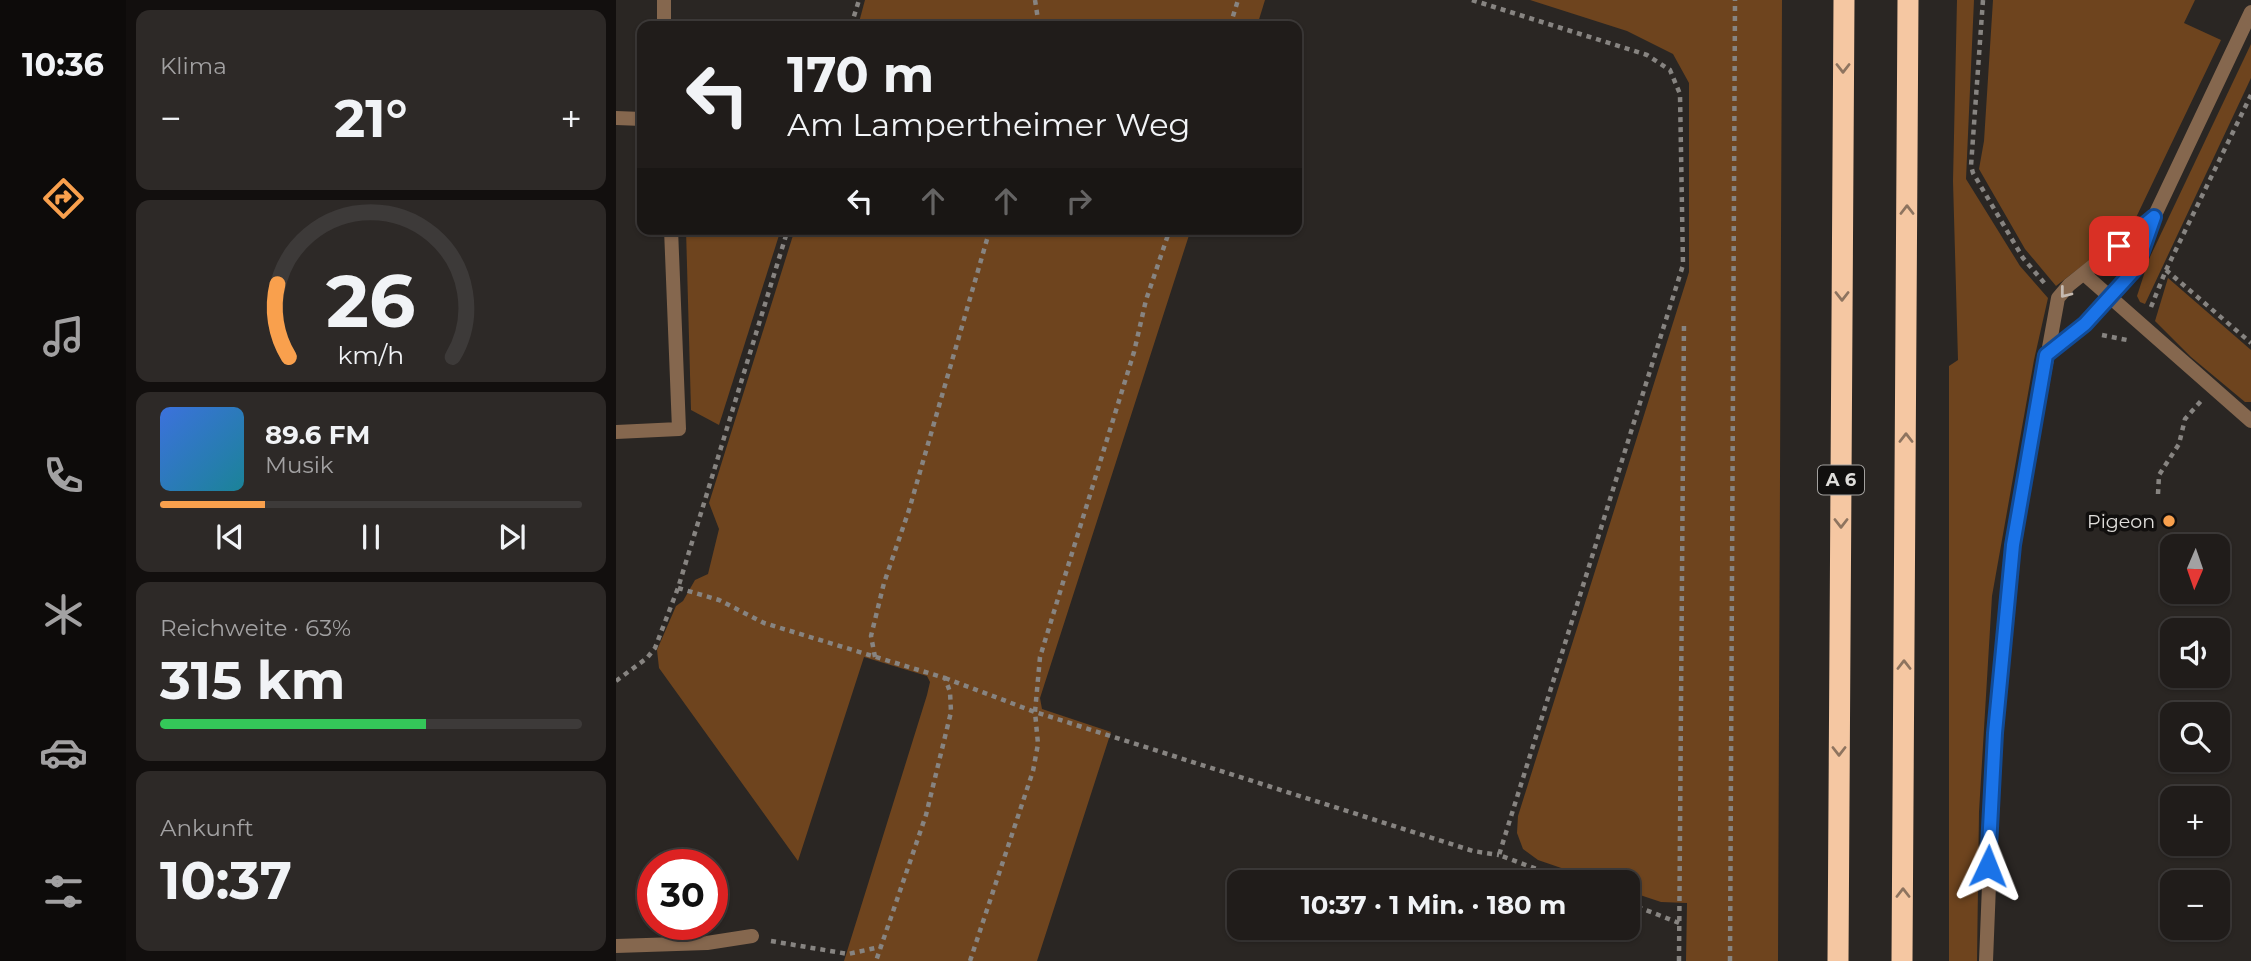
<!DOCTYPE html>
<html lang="de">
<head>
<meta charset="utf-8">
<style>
	body { margin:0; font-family:Montserrat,sans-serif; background:#2d2927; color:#f1f3f6; height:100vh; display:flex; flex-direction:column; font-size:26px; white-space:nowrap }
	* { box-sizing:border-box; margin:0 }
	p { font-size:23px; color:#a2a1a2 }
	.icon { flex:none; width:38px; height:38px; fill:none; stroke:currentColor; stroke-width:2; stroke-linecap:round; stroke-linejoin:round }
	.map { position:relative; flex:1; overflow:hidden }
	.details { display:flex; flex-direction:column; gap:10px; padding:10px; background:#120f0e; width:490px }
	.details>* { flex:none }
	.banner { position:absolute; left:21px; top:21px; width:665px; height:214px; border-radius:14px; box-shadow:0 2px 5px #0004,0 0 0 2px #3d3a39; background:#201c1a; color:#f1f3f6; overflow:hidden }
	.needle { width:46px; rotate:182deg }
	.tools { position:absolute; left:1544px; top:534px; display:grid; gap:14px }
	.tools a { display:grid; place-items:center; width:70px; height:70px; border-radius:14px; background:#201c1a; box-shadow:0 2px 5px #0004,0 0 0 2px #3d3a39; font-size:35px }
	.speed { position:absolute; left:21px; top:849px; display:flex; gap:14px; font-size:35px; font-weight:700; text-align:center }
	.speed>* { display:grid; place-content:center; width:91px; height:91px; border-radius:50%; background:#201c1a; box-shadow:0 2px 5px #0004,0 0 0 2px #3d3a39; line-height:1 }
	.speed .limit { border:10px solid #d22; background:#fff; color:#111 }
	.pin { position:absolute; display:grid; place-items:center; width:60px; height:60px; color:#fff; margin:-30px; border-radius:14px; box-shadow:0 4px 10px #0006 }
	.me { position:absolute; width:77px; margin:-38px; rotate:2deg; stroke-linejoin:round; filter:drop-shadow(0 0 5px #0008) }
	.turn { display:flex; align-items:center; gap:24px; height:147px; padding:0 35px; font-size:32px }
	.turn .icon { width:91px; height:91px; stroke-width:2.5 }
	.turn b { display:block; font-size:49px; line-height:60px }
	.lanes { display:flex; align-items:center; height:66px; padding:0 35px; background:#0003; justify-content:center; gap:35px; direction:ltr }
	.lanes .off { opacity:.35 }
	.big { font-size:52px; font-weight:700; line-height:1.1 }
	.details .widget { flex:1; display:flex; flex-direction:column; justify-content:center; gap:10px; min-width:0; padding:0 24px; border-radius:14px; background:#2d2927 }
	.details .dial { align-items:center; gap:0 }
	.dial svg { height:182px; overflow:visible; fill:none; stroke:#3d3a39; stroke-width:7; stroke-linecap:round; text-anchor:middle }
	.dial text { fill:#f1f3f6; stroke:none }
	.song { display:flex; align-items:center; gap:21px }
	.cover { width:84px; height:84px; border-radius:10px; background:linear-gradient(135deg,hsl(220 70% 55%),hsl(190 70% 35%)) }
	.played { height:7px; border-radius:4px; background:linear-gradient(90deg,#f9a04d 25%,#3d3a39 25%) }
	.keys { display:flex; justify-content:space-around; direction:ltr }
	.heat { display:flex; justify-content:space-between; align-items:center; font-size:38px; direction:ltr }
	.charge { height:10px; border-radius:5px; background:linear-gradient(90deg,#34c759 63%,#3d3a39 0) }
	.trip { position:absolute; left:611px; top:870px; width:413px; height:70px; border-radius:14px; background:#201c1a; box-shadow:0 2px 5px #0004,0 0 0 2px #3d3a39; font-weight:700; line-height:70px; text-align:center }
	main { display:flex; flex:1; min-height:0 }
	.menu { display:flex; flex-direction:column; width:126px; justify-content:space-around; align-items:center; background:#0d0b0a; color:#a2a1a2 }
	.menu .icon { width:49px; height:49px }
	.menu .current { color:#f9a04d }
	.menu b { font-size:32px; color:#f1f3f6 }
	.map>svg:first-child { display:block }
</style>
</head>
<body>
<main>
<nav class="menu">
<b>10:36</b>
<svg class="icon current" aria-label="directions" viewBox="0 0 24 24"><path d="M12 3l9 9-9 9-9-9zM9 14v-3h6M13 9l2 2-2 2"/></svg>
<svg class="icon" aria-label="music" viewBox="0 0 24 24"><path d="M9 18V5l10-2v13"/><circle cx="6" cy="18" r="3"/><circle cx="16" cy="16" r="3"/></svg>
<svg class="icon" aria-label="phone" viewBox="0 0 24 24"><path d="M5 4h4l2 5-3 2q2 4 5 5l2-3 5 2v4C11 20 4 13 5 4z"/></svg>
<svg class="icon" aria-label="climate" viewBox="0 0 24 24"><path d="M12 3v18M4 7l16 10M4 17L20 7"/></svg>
<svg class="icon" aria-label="car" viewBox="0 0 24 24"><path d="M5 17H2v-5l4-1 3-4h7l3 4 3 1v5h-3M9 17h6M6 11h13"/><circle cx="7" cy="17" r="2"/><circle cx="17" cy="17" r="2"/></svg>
<svg class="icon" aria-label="filters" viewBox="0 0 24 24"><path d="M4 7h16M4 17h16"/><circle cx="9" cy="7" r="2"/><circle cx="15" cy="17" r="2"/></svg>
</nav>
<section class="details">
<div class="widget"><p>Klima</p>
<div class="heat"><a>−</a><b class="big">21°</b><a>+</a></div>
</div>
<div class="widget dial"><svg viewBox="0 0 100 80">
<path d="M14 69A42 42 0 1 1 86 69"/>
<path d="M14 69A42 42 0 0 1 9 37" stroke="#f9a04d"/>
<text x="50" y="56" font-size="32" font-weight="700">26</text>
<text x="50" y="72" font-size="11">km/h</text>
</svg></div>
<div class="widget">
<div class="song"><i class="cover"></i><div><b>89.6 FM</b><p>Musik</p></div></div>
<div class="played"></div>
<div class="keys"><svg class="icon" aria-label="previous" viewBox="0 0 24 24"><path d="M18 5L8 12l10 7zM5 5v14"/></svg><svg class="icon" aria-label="pause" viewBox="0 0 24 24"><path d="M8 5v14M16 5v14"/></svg><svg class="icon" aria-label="next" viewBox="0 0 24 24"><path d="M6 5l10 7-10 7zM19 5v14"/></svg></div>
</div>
<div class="widget"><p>Reichweite · 63%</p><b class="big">315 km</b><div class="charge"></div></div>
<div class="widget"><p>Ankunft</p><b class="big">10:37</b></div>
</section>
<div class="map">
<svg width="1635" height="961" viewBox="0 0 1635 961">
	<rect width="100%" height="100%" fill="#2a2623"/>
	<g fill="#6e441e">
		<path d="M249 0H649L641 26H242Z"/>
		<path d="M914 0H1166L1162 961H1070L1071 903 1045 902 1012 891V882H986L922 860 907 849 901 833 902 816 1073 272V83L1057 54 1011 31Z"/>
		<path d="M1341 0H1358L1350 179 1404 266 1432 298 1418 360 1376 596 1363 812 1361 961H1333V366L1342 360 1337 181Z"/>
		<path d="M1377 0H1579L1568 23 1605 40 1515 228 1440 286 1409 249 1363 169 1368 141Z"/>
		<path d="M1635 44V78L1529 304 1524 302 1521 296 1533 259Z"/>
		<path d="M70 229H165L103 425 75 410Z"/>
		<path d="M179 229H575L424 698 426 709 495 732 421 961H228L311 695 314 682 311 676 248 657 182 861 43 668 41 650 60 606 67 601 79 580 92 574 103 529 93 503Z"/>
		<path d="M1552 278 1635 350V402H1629L1575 357 1539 321Z"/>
	</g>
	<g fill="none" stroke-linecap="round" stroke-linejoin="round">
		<g stroke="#878481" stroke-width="4.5" stroke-dasharray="5 5" stroke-linecap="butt">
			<path d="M419 0 423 26"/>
			<path d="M856 0 1031 55 1054 70 1064 94 1067 265 883 855 955 882"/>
			<path d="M1367 0 1355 166 1357 173 1407 258 1430 285"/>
			<path d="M235 26 243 0"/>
			<path d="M614 26 622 0"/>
			<path d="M1550 270 1635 343"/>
			<path d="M1535 307 1550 270 1635 95"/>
			<path d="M1486 335 1511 340"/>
			<path d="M1542 494 1543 475 1563 444 1569 419 1585 401"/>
			<path d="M62 588 103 600 148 623 329 678 334 692 335 712 310 815 260 961"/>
			<path d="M259 657 255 636 268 583 293 510 374 229"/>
			<path d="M329 678 419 712 857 851 883 855"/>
			<path d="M0 681 31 658 39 648 62 588 172 229"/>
			<path d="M1012 903 1063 923"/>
			<path d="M155 941 232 954 264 947"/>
			<path d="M354 961 417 771 422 744 419 712 424 657 518 352 530 300 554 229"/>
			<path d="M1063 961 1068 321"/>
			<path d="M1114 961 1119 0"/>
		</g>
		<g stroke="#85674e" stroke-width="14">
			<path d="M48 0V26"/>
			<path d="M0 118 26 119"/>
			<path d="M1468 274 1635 421"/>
			<path d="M1430 355 1469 324 1520 268 1538 217 1635 12"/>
			<path d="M0 432 63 429 55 229"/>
			<path d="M0 946 91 943 136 936"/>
			<path d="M1370 961 1379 733 1397 545 1442 298 1453 285 1538 217"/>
		</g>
		<g stroke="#f5c7a2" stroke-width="21">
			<path d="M1222 961 1228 0"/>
			<path d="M1286 961 1292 0"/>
		</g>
	</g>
	<defs><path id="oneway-chevron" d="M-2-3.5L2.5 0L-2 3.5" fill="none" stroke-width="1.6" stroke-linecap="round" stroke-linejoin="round" transform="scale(1.75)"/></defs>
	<g stroke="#8e745f">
		<use href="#oneway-chevron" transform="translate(1227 68) rotate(90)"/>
		<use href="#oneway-chevron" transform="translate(1291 210) rotate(-90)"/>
		<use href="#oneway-chevron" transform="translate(1226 296) rotate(90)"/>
		<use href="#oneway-chevron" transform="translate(1290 438) rotate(-90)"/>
		<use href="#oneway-chevron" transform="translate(1225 523) rotate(90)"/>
		<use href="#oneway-chevron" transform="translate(1288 665) rotate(-90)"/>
		<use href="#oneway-chevron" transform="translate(1223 751) rotate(90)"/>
		<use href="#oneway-chevron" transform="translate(1287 893) rotate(-90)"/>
	</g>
	<use stroke="#c5bab1" href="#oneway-chevron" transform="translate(1449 293) rotate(128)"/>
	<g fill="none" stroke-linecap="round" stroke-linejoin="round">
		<g stroke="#114b97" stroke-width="18">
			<path id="route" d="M1372 866 1379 733 1397 545 1430 355 1469 324 1520 268 1538 217 1503 246"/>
		</g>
		<use href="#route" stroke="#1a73e8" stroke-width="12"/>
	</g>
	<circle fill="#f9a04d" stroke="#110f0e" stroke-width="2.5" cx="1553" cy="521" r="7"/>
	<g text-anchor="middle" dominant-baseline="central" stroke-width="7" stroke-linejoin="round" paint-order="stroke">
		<rect fill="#110f0e" stroke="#a2a09e" stroke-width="2" x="1202" y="465.5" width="46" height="29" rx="5"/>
		<g font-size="18" font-weight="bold" fill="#e0dedb">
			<text x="1225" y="480">A 6</text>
		</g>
		<g font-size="19" fill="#e0dedb" stroke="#110f0e" text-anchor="end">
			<text x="1539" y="521">Pigeon</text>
		</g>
	</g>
</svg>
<div class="tools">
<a><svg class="needle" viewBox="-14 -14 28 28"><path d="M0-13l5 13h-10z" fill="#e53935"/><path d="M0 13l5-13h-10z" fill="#a2a1a2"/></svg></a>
<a><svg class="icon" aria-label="sound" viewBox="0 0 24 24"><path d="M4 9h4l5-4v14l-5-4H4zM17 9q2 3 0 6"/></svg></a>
<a><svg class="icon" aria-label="search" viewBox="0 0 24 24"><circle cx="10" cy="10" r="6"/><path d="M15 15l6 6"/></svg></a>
<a>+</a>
<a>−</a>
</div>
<div class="speed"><div class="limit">30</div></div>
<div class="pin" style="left:1503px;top:246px;background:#d93025"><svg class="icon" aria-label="arrive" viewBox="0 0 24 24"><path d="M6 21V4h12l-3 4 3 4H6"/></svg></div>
<svg class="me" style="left:1372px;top:866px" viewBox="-20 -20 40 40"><path d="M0-17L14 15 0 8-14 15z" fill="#1a73e8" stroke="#fff" stroke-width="4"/></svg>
<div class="trip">10:37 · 1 Min. · 180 m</div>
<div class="banner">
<div class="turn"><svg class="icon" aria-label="left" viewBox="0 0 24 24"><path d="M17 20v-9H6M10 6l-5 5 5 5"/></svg><div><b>170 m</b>Am Lampertheimer Weg</div></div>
<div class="lanes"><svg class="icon" aria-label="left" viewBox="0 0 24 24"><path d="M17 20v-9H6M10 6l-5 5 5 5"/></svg><svg class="icon off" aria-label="ahead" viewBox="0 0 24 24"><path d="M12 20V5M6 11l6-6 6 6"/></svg><svg class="icon off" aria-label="ahead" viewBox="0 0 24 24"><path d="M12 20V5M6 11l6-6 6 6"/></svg><svg class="icon off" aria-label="right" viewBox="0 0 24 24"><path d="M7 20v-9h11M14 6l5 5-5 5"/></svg></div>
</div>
</div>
</main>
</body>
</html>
